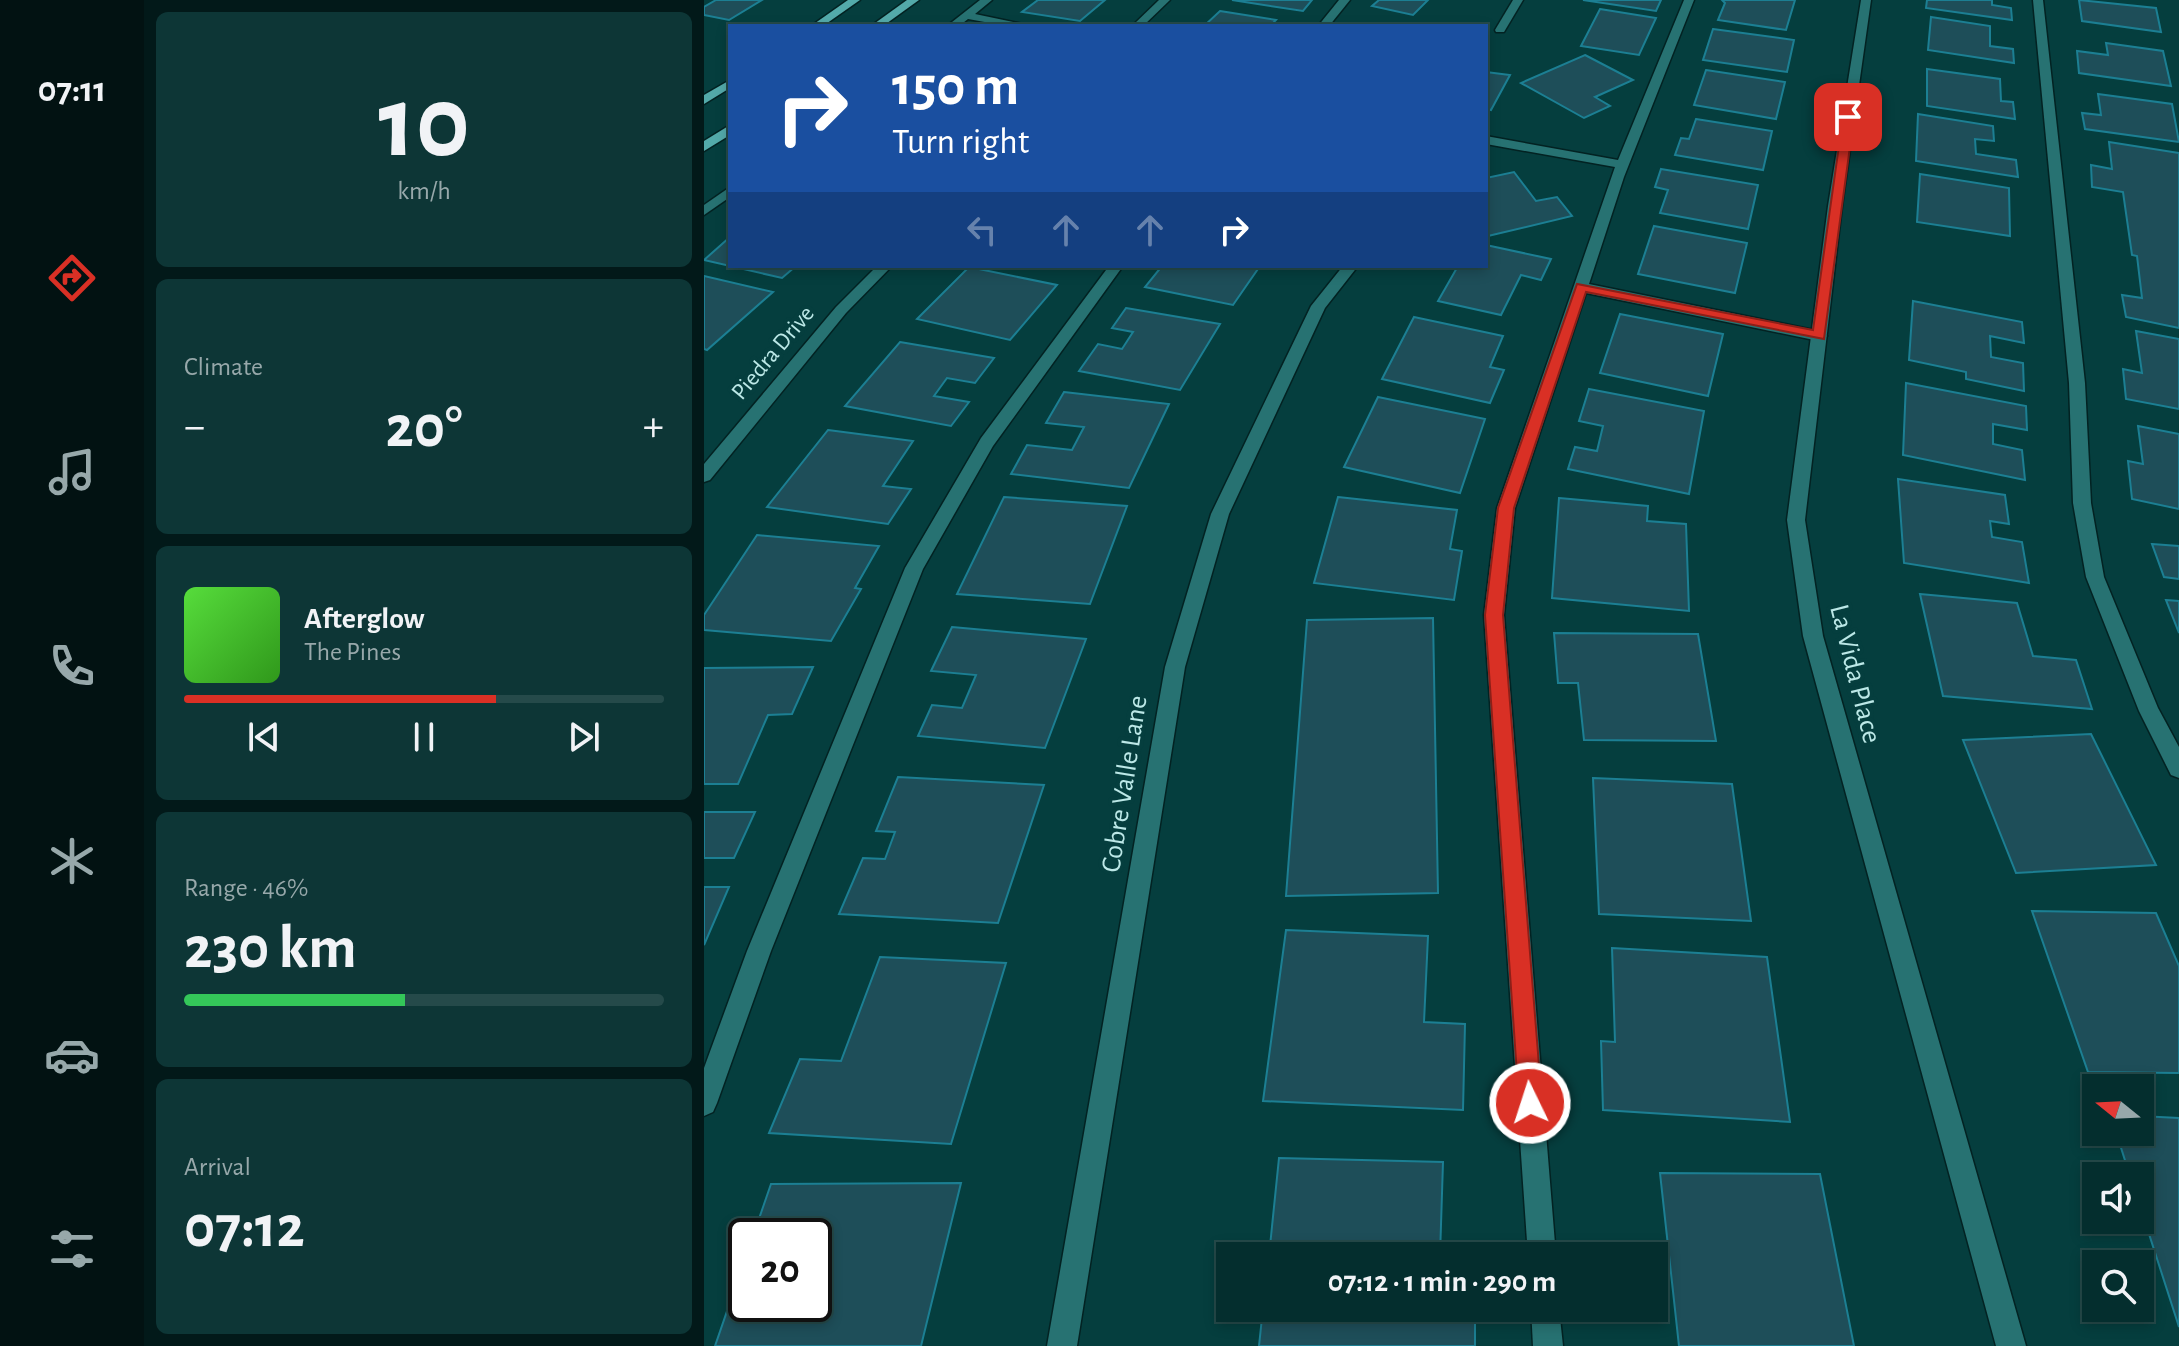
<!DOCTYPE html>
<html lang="en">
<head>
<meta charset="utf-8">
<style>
	body { margin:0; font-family:"Alegreya Sans",sans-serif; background:#0d3636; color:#f1f3f6; height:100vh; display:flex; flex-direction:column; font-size:30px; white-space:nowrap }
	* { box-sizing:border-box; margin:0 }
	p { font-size:26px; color:#97a8aa }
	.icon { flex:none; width:44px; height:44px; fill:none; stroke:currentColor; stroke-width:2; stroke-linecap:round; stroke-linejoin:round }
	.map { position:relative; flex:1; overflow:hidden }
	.drawer { display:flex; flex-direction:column; gap:12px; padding:12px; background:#021919; width:560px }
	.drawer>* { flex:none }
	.top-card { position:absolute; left:24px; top:24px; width:760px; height:244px; border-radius:0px; box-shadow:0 4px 12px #0003,0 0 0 2px #254a4a; background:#1a4fa0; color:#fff; overflow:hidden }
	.needle { width:52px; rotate:288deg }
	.tools { position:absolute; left:1378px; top:1074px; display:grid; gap:16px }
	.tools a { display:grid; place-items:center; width:72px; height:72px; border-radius:0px; background:#042e2e; box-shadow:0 4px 12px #0003,0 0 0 2px #254a4a; font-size:40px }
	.speed { position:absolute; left:24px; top:1218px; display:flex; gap:16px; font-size:40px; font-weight:700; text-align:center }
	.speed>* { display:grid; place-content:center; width:104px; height:104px; border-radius:50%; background:#042e2e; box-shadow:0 4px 12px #0003,0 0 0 2px #254a4a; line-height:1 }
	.speed .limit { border:4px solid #111; border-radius:12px; background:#fff; color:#111 }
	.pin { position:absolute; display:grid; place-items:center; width:68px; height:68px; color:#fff; margin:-34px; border-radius:16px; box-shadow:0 4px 12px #0006 }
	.me { position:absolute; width:88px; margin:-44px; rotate:356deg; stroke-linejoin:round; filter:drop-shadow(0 0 6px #0008) }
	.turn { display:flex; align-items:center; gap:28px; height:168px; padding:0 32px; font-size:36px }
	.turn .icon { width:104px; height:104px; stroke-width:2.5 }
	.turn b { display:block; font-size:56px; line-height:68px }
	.lanes { display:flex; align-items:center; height:76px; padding:0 32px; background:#0003; justify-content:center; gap:40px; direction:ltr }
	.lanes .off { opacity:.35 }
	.big { font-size:60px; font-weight:700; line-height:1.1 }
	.drawer .tile { flex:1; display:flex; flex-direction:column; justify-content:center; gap:12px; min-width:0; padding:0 28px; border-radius:12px; background:#0d3636 }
	.drawer .dial { align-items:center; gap:0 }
	.dial b { font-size:104px; line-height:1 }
	.song { display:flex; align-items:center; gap:24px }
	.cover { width:96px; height:96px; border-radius:12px; background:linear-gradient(135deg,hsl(110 70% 55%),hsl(110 70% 35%)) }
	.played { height:8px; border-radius:4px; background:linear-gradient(90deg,#d93025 65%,#254a4a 65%) }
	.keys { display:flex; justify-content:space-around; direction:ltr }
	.heat { display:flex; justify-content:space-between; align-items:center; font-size:44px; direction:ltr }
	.charge { height:12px; border-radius:6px; background:linear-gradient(90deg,#34c759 46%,#254a4a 0) }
	.trip { position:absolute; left:512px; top:1242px; width:452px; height:80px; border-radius:0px; background:#042e2e; box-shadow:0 4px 12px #0003,0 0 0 2px #254a4a; font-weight:700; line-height:80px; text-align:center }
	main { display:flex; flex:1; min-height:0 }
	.dock { display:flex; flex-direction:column; width:144px; justify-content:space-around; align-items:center; background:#021212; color:#97a8aa }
	.dock .icon { width:56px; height:56px }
	.dock .current { color:#d93025 }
	.dock b { font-size:36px; color:#f1f3f6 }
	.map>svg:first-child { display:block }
</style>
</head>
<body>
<main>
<nav class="dock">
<b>07:11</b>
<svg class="icon current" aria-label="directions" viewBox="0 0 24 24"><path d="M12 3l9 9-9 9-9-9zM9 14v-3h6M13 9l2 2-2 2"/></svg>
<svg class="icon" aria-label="music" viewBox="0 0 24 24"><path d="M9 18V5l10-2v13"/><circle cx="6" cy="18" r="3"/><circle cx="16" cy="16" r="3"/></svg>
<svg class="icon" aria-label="phone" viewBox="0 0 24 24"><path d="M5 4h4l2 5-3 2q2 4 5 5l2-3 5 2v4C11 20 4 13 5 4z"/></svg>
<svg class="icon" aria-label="climate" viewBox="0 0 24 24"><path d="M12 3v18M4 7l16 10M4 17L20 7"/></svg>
<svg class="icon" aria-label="car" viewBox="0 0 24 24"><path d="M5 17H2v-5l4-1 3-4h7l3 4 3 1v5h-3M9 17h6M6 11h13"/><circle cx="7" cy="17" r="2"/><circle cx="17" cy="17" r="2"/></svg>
<svg class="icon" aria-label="filters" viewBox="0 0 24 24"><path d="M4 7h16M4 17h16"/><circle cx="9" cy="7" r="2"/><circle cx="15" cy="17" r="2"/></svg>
</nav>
<section class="drawer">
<div class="tile dial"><b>10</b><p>km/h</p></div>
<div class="tile"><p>Climate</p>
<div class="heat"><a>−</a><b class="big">20°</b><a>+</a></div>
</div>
<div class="tile">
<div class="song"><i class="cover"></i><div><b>Afterglow</b><p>The Pines</p></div></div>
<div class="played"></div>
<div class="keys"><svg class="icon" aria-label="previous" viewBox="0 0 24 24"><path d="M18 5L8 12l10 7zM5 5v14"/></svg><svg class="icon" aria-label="pause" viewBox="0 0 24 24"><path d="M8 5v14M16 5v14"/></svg><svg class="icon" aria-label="next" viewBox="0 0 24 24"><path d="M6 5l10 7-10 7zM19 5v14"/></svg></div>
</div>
<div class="tile"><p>Range · 46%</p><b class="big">230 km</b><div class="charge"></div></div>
<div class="tile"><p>Arrival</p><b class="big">07:12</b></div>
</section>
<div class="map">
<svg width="1475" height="1346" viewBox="0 0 1475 1346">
	<rect width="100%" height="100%" fill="#053e3e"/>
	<g fill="#1e4e59" stroke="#1c7f93" stroke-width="2">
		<path d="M12 0H58L25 20 0 15V7Z"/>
		<path d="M334 0H401L376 21 318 12Z"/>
		<path d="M528 0H608L599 11Z"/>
		<path d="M675 0H724L709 15 668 6Z"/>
		<path d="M879 0H957L952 11Z"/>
		<path d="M1018 0H1091L1082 30 1014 20 1021 3Z"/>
		<path d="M1223 0H1288V5L1307 8 1308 20 1222 8Z"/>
		<path d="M1375 0 1452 8 1457 32 1378 21Z"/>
		<path d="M896 9 952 18 935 55 877 46Z"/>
		<path d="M516 11 572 20 566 26H500Z"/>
		<path d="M1227 17 1286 26V46L1309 49 1310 63 1224 50Z"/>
		<path d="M1009 29 1090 40 1083 72 999 60Z"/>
		<path d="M1402 43 1459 51 1467 86 1375 73 1373 51 1404 55Z"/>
		<path d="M881 55 929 80 891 97 906 106 880 118 817 83Z"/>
		<path d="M1223 69 1296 79 1297 101 1309 102 1311 119 1223 106Z"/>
		<path d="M1002 70 1081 82 1072 119 990 105Z"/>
		<path d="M782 72 806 75 787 110 782 109Z"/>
		<path d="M1394 94 1468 104 1475 142 1381 129 1378 113 1397 115Z"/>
		<path d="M1214 114 1289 126 1290 141 1271 139 1272 154 1312 160 1314 177 1212 161Z"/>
		<path d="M992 119 1068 131 1059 170 971 155 977 138 985 139Z"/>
		<path d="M1405 142 1475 153V328L1422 317 1418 295 1438 298 1433 256 1428 255 1419 192 1388 187 1387 165 1408 169Z"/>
		<path d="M957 169 1054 185 1044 229 956 213 964 190 951 187Z"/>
		<path d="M810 172 832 201 853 197 868 216 784 236 782 178Z"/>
		<path d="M1216 174 1305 188 1306 236 1213 222Z"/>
		<path d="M950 226 1043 243 1031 293 934 274Z"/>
		<path d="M26 237V266H92L78 278 0 260Z"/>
		<path d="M782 245 847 259 837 280 817 275 797 315 734 301 754 266H782Z"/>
		<path d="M458 266H556L529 305 441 287Z"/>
		<path d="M265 267 353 285 306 340 213 319Z"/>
		<path d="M0 276 69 292 3 350 0 349Z"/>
		<path d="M1209 301 1318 322 1320 343 1286 336 1287 357 1319 363 1320 391 1262 379V372L1205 360Z"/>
		<path d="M422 308 516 324 476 390 375 371 394 344 418 349 429 332 408 328Z"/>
		<path d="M916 314 1019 334 1004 396 896 373Z"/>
		<path d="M710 317 799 336 786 367 800 370 786 403 678 379Z"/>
		<path d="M1432 331 1475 339V409L1422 399 1419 369 1438 373Z"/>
		<path d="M196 342 290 358 271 383 243 378 230 396 265 402 247 426 141 406Z"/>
		<path d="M1202 383 1322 406 1323 430 1289 424V444L1318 450 1321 480 1199 455Z"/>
		<path d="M885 389 1000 411 985 494 864 469 871 447 893 451 899 426 875 421Z"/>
		<path d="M360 392 465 404 425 488 307 474 323 445 368 450 380 427 342 423Z"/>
		<path d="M674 397 781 419 756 493 640 467Z"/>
		<path d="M1434 426 1475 434V509L1428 499 1424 461 1439 464Z"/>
		<path d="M124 430 209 441 179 486 207 489 184 524 63 507Z"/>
		<path d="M1194 479 1301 495 1305 524 1286 521 1288 537 1318 542 1325 583 1200 563Z"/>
		<path d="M300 497 423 506 386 604 253 594Z"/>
		<path d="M634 497 753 510 746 549 758 551 750 600 610 583Z"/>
		<path d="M855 498 944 506 943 521 982 524 985 611 848 598Z"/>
		<path d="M53 535 175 546 151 588 157 589 127 641 0 630V615Z"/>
		<path d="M1448 544 1475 546V579L1460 577Z"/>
		<path d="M1216 594 1313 603 1329 656 1372 660 1388 709 1239 696Z"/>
		<path d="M1462 600 1475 601V633Z"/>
		<path d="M729 618 734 893 582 896 603 620Z"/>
		<path d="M248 627 382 639 341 748 214 736 228 705 258 708 272 675 227 671Z"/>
		<path d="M850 633 994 634 1012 741 880 740 874 683H854Z"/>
		<path d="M109 667 88 714 64 715 34 784H0V668Z"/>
		<path d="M1387 734 1452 865 1312 873 1259 740Z"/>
		<path d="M194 777 340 785 294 923 135 914 159 858 181 859 191 832 172 831Z"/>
		<path d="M889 778 1028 784 1047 921 895 914Z"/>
		<path d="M0 812H51L30 858H0Z"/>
		<path d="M0 887H25L0 945Z"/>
		<path d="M1328 911 1452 913 1475 966V1073L1384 1072Z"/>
		<path d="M582 930 724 936 720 1022 761 1024 759 1110 559 1101Z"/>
		<path d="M908 948 1063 957 1086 1122 899 1110 897 1041 911 1042Z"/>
		<path d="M176 957 302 963 247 1144 65 1133 96 1059 137 1061Z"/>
		<path d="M1436 1116 1475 1118V1327L1436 1206V1176H1426L1412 1132H1436Z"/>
		<path d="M575 1158 739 1162 736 1256H565Z"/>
		<path d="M956 1173 1116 1174 1150 1346H975Z"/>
		<path d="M257 1183 217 1346H11L42 1256V1304H110V1236H49L67 1184Z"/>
		<path d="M559 1308H771V1346H555Z"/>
	</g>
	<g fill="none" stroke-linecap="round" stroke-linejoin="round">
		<g stroke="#032222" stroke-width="3">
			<g id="lane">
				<path d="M276 0H288L271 14 328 26H303L264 19 255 26H243Z"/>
				<path d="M635 0H646L625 26H614Z"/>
				<path d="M980 0H990L920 177 885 284 1115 331 1123 336 1115 341 882 293 811 508 800 615 852 1256H824L780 615 793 508 911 167 782 144V136L914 160Z"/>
				<path d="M1329 0H1339L1381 383 1387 503 1400 577 1454 708 1475 747V778L1467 775 1435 711 1382 577 1369 503 1365 383Z"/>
				<path d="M26 187V197L0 215V205Z"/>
				<path d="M405 266H419L289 446 219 569 67 951 13 1103 9 1112 0 1116V1068L43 951 201 568 277 438Z"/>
				<path d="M827 1308H855L859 1346H829Z"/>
			</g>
		</g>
		<g stroke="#032222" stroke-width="3">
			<g id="street">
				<path d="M455 0H466L439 26H428Z"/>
				<path d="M809 0H819L800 32H792L791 30Z"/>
				<path d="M1157 0H1167L1138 206 1101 520 1119 636 1322 1346H1292L1099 636 1083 520 1124 206Z"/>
				<path d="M173 266H188L142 313 6 480 0 482V464L132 307Z"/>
				<path d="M639 266H654L621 308 525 514 481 667 373 1346H343L461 667 507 514 607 306Z"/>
			</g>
		</g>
		<g stroke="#032222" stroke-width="3">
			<g id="primary">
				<path d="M144 0H156L119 26H107Z"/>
				<path d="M203 0H215L179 26H167Z"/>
				<path d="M26 80V88L0 104V95Z"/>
				<path d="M26 125V135L0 151V141Z"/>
			</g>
		</g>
		<use href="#lane" fill="#277272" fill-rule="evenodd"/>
		<use href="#street" fill="#277272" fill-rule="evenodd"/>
		<use href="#primary" fill="#53aaaa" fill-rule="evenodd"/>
	</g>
	<path fill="#d93025" stroke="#8d1f18" stroke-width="2" d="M1144 114 1150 117 1120 339 882 292 810 508 799 615 838 1103 835 1112 826 1115 818 1112 815 1103 781 615 794 508 873 284 1109 330 1139 117Z"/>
	<g text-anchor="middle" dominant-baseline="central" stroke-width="8" stroke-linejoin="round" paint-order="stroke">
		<g font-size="24" fill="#bce8e7" stroke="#053e3e">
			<text transform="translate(69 353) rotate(-50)">Piedra Drive</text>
		</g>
		<g font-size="28" fill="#bce8e7" stroke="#053e3e">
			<text transform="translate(1151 674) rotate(76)">La Vida Place</text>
			<text transform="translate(421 784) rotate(-81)">Cobre Valle Lane</text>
		</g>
	</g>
</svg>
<div class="tools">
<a><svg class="needle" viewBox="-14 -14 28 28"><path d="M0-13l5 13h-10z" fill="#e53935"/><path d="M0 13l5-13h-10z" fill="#97a8aa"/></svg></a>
<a><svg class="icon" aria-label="sound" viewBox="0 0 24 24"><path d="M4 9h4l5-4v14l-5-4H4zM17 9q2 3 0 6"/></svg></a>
<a><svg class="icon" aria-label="search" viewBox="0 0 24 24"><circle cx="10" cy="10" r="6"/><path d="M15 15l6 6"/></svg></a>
</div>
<div class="speed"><div class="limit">20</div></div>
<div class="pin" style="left:1144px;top:117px;background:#d93025"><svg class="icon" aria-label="arrive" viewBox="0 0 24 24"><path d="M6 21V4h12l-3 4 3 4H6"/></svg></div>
<svg class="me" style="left:826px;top:1103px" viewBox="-20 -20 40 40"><circle r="17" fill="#d93025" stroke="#fff" stroke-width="3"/><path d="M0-11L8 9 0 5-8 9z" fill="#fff"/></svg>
<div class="trip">07:12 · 1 min · 290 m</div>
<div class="top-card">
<div class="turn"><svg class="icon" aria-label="right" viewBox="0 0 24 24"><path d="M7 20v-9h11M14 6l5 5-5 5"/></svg><div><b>150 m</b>Turn right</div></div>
<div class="lanes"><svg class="icon off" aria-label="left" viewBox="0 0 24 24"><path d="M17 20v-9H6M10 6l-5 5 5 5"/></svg><svg class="icon off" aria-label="ahead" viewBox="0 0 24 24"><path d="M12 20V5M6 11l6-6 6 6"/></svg><svg class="icon off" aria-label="ahead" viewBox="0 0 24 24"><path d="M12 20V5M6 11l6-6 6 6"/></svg><svg class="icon" aria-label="right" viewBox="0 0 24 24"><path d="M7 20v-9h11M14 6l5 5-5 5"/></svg></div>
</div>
</div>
</main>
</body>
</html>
